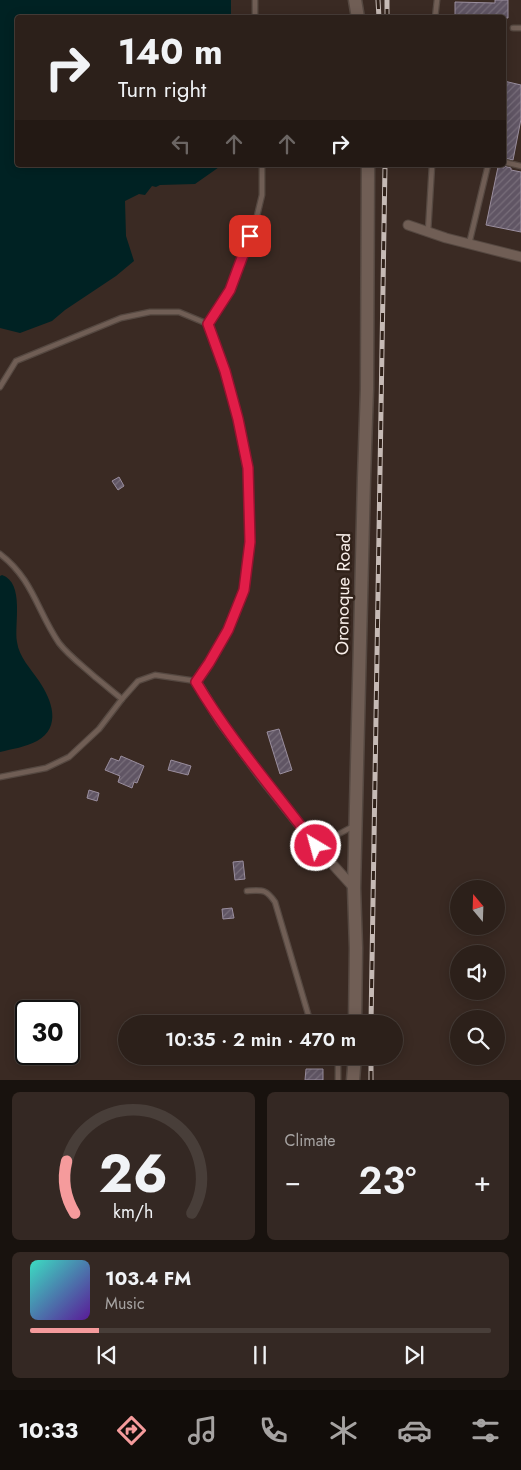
<!DOCTYPE html>
<html lang="en">
<head>
<meta charset="utf-8">
<style>
	body { margin:0; font-family:Jost,sans-serif; background:#342823; color:#f1f3f6; height:100vh; display:flex; flex-direction:column; font-size:19px; white-space:nowrap }
	* { box-sizing:border-box; margin:0 }
	p { font-size:16px; color:#a6a3a2 }
	.icon { flex:none; width:28px; height:28px; fill:none; stroke:currentColor; stroke-width:2; stroke-linecap:round; stroke-linejoin:round }
	.map { position:relative; height:1080px; overflow:hidden }
	.details { display:flex; flex-direction:column; gap:12px; padding:12px; background:#18120e; flex:1 }
	.details>* { flex:none }
	.hud { position:absolute; left:15px; top:15px; width:491px; height:152px; border-radius:5px; box-shadow:0 2px 12px #0003,0 0 0 1px #483e39; background:#2c201a; color:#f1f3f6; overflow:hidden }
	.needle { width:32px; rotate:341deg }
	.controls { position:absolute; left:450px; top:880px; display:grid; gap:10px }
	.controls a { display:grid; place-items:center; width:55px; height:55px; border-radius:50%; background:#2c201a; box-shadow:0 2px 12px #0003,0 0 0 1px #483e39; font-size:25px }
	.speed { position:absolute; left:15px; top:1000px; display:flex; gap:10px; font-size:25px; font-weight:700; text-align:center }
	.speed>* { display:grid; place-content:center; width:65px; height:65px; border-radius:50%; background:#2c201a; box-shadow:0 2px 12px #0003,0 0 0 1px #483e39; line-height:1 }
	.speed .limit { border:2px solid #111; border-radius:8px; background:#fff; color:#111 }
	.pin { position:absolute; display:grid; place-items:center; width:42px; height:42px; color:#fff; margin:-21px; border-radius:10px; box-shadow:0 2px 8px #0006 }
	.me { position:absolute; width:55px; margin:-28px; rotate:323deg; stroke-linejoin:round; filter:drop-shadow(0 0 4px #0008) }
	.turn { display:flex; align-items:center; gap:18px; height:105px; padding:0 20px; font-size:22px }
	.turn .icon { width:65px; height:65px; stroke-width:2.5 }
	.turn b { display:block; font-size:35px; line-height:42px }
	.lanes { display:flex; align-items:center; height:48px; padding:0 20px; background:#0003; justify-content:center; gap:25px; direction:ltr }
	.lanes .off { opacity:.35 }
	.big { font-size:38px; font-weight:600; line-height:1.1 }
	.details .widget { flex:1; display:flex; flex-direction:column; justify-content:center; gap:8px; min-width:0; padding:0 18px; border-radius:8px; background:#342823 }
	.details .dial { align-items:center; gap:0 }
	.dial svg { height:130px; overflow:visible; fill:none; stroke:#483e39; stroke-width:7; stroke-linecap:round; text-anchor:middle }
	.dial text { fill:#f1f3f6; stroke:none }
	.song { display:flex; align-items:center; gap:15px }
	.cover { width:60px; height:60px; border-radius:8px; background:linear-gradient(135deg,hsl(170 70% 55%),hsl(270 70% 35%)) }
	.played { height:5px; border-radius:2px; background:linear-gradient(90deg,#f59b9c 15%,#483e39 15%) }
	.keys { display:flex; justify-content:space-around; direction:ltr }
	.heat { display:flex; justify-content:space-between; align-items:center; font-size:28px; direction:ltr }
	.details .tiles { flex:1; display:grid; gap:12px; grid-template-columns:1fr 1fr }
	.widget:last-child { grid-column:span 2 }
	.trip { position:absolute; left:118px; top:1015px; width:285px; height:50px; border-radius:25px; background:#2c201a; box-shadow:0 2px 12px #0003,0 0 0 1px #483e39; font-weight:600; line-height:50px; text-align:center }
	.tab-bar { display:flex; height:80px; justify-content:space-around; align-items:center; background:#120d0a; color:#a6a3a2 }
	.tab-bar .icon { width:35px; height:35px }
	.tab-bar .selected { color:#f59b9c }
	.tab-bar b { font-size:22px; color:#f1f3f6 }
	.map>svg:first-child { display:block }
</style>
</head>
<body>
<div class="map">
<svg width="521" height="1080" viewBox="0 0 521 1080">
	<defs>
		<pattern id="building-hatch" width="6" height="6" patternUnits="userSpaceOnUse" patternTransform="scale(1.25)"><rect width="6" height="6" fill="#605564"/><path d="M-1 1l2-2M0 6l6-6M5 7l2-2" fill="none" stroke="#786e7a"/></pattern>
	</defs>
	<rect width="100%" height="100%" fill="#3a2a23"/>
	<g fill="#002223">
		<path d="M0 0H231V17L18 18V165H222L195 184 160 185 156 187 152 186 145 195 139 194 125 201 126 236 134 261 116 276 65 310 52 321 20 333 0 328Z"/>
		<path d="M2 575C25 583 14 624 17 642 19 657 31 669 39 681 52 700 62 727 37 741 26 747 12 749 0 752V576Z"/>
	</g>
	<g fill="url(#building-hatch)" stroke="#9a8e9e">
		<path d="M495 0H508V18H455V2L495 3Z"/>
		<path d="M504 81 521 85V119L513 160 504 158Z"/>
		<path d="M504 166 511 168V170L521 172V232L486 225 498 167 504 168Z"/>
		<path d="M119 477 124 486 118 490 112 481Z"/>
		<path d="M279 729 292 770 280 774 267 732Z"/>
		<path d="M121 756 144 766 137 783 134 782 132 788 118 782 120 776 105 770 111 758 119 761Z"/>
		<path d="M171 760 191 766 188 775 168 770Z"/>
		<path d="M89 790 99 793 97 801 87 798Z"/>
		<path d="M243 861 245 879 235 880 233 862Z"/>
		<path d="M232 908 234 918 223 919 222 909Z"/>
		<path d="M306 1069H323V1080H305Z"/>
	</g>
	<g fill="none" stroke-linecap="round" stroke-linejoin="round">
		<g stroke="#554841" stroke-width="7">
			<g id="lane">
				<path d="M255 18V0"/>
				<path d="M435 18 437 0"/>
				<path d="M513 28H521"/>
				<path d="M504 162 521 166"/>
				<path d="M428 232 432 165"/>
				<path d="M469 244 488 165"/>
				<path d="M208 324 230 290 243 251 256 220 262 195V165"/>
				<path d="M0 387 16 361 121 318 150 312H179L208 324 225 371 238 419 247 468 250 542 244 590 228 629 209 663 196 681 155 675 138 681 122 699 99 729 69 757 46 768 0 777"/>
				<path d="M0 554C33 579 37 611 59 643 69 656 83 666 95 677 104 684 113 692 122 699"/>
				<path d="M316 846 352 827"/>
				<path d="M247 891C263 890 266 889 275 902L311 1024"/>
				<path d="M337 1056 353 1061"/>
				<path d="M338 1080V1056"/>
			</g>
		</g>
		<g stroke="#554841" stroke-width="11">
			<g id="street">
				<path d="M408 225 446 238 521 257"/>
				<path d="M196 681 220 721 262 778 316 846 354 888"/>
			</g>
		</g>
		<g stroke="#554841" stroke-width="15">
			<g id="secondary">
				<path d="M355 0 358 18"/>
				<path d="M355 1024 356 948 354 888 364 478 367 389 368 165"/>
				<path d="M353 1080 355 1056"/>
			</g>
		</g>
		<use href="#lane" stroke="#705e55" stroke-width="4.5"/>
		<use href="#street" stroke="#705e55" stroke-width="9"/>
		<use href="#secondary" stroke="#705e55" stroke-width="12"/>
		<g stroke="#c6bab5" stroke-width="5">
			<g id="rail">
				<path d="M378 0 379 18"/>
				<path d="M387 18V0"/>
				<path d="M371 1024 385 165"/>
				<path d="M371 1080V1056"/>
			</g>
		</g>
		<use href="#rail" stroke="#302119" stroke-width="3" stroke-dasharray="9" stroke-linecap="butt"/>
	</g>
	<g fill="none" stroke-linecap="round" stroke-linejoin="round">
		<g stroke="#92132f" stroke-width="12">
			<path id="route" d="M250 236 230 290 208 324 225 371 238 419 248 468 250 542 244 590 228 630 209 663 196 682C231 741 275 791 316 846"/>
		</g>
		<use href="#route" stroke="#e11d48" stroke-width="9"/>
	</g>
	<g text-anchor="middle" dominant-baseline="central" stroke-width="5" stroke-linejoin="round" paint-order="stroke">
		<g font-size="18" fill="#f8eee9" stroke="#302119">
			<text transform="translate(343 594) rotate(-89)">Oronoque Road</text>
		</g>
	</g>
</svg>
<div class="controls">
<a><svg class="needle" viewBox="-14 -14 28 28"><path d="M0-13l5 13h-10z" fill="#e53935"/><path d="M0 13l5-13h-10z" fill="#a6a3a2"/></svg></a>
<a><svg class="icon" aria-label="sound" viewBox="0 0 24 24"><path d="M4 9h4l5-4v14l-5-4H4zM17 9q2 3 0 6"/></svg></a>
<a><svg class="icon" aria-label="search" viewBox="0 0 24 24"><circle cx="10" cy="10" r="6"/><path d="M15 15l6 6"/></svg></a>
</div>
<div class="speed"><div class="limit">30</div></div>
<div class="pin" style="left:250px;top:236px;background:#d93025"><svg class="icon" aria-label="arrive" viewBox="0 0 24 24"><path d="M6 21V4h12l-3 4 3 4H6"/></svg></div>
<svg class="me" style="left:316px;top:846px" viewBox="-20 -20 40 40"><circle r="17" fill="#e11d48" stroke="#fff" stroke-width="3"/><path d="M0-11L8 9 0 5-8 9z" fill="#fff"/></svg>
<div class="trip">10:35 · 2 min · 470 m</div>
<div class="hud">
<div class="turn"><svg class="icon" aria-label="right" viewBox="0 0 24 24"><path d="M7 20v-9h11M14 6l5 5-5 5"/></svg><div><b>140 m</b>Turn right</div></div>
<div class="lanes"><svg class="icon off" aria-label="left" viewBox="0 0 24 24"><path d="M17 20v-9H6M10 6l-5 5 5 5"/></svg><svg class="icon off" aria-label="ahead" viewBox="0 0 24 24"><path d="M12 20V5M6 11l6-6 6 6"/></svg><svg class="icon off" aria-label="ahead" viewBox="0 0 24 24"><path d="M12 20V5M6 11l6-6 6 6"/></svg><svg class="icon" aria-label="right" viewBox="0 0 24 24"><path d="M7 20v-9h11M14 6l5 5-5 5"/></svg></div>
</div>
</div>
<section class="details">
<div class="tiles">
<div class="widget dial"><svg viewBox="0 0 100 80">
<path d="M14 69A42 42 0 1 1 86 69"/>
<path d="M14 69A42 42 0 0 1 9 37" stroke="#f59b9c"/>
<text x="50" y="56" font-size="32" font-weight="700">26</text>
<text x="50" y="72" font-size="11">km/h</text>
</svg></div>
<div class="widget"><p>Climate</p>
<div class="heat"><a>−</a><b class="big">23°</b><a>+</a></div>
</div>
<div class="widget">
<div class="song"><i class="cover"></i><div><b>103.4 FM</b><p>Music</p></div></div>
<div class="played"></div>
<div class="keys"><svg class="icon" aria-label="previous" viewBox="0 0 24 24"><path d="M18 5L8 12l10 7zM5 5v14"/></svg><svg class="icon" aria-label="pause" viewBox="0 0 24 24"><path d="M8 5v14M16 5v14"/></svg><svg class="icon" aria-label="next" viewBox="0 0 24 24"><path d="M6 5l10 7-10 7zM19 5v14"/></svg></div>
</div>
</div>
</section>
<nav class="tab-bar">
<b>10:33</b>
<svg class="icon selected" aria-label="directions" viewBox="0 0 24 24"><path d="M12 3l9 9-9 9-9-9zM9 14v-3h6M13 9l2 2-2 2"/></svg>
<svg class="icon" aria-label="music" viewBox="0 0 24 24"><path d="M9 18V5l10-2v13"/><circle cx="6" cy="18" r="3"/><circle cx="16" cy="16" r="3"/></svg>
<svg class="icon" aria-label="phone" viewBox="0 0 24 24"><path d="M5 4h4l2 5-3 2q2 4 5 5l2-3 5 2v4C11 20 4 13 5 4z"/></svg>
<svg class="icon" aria-label="climate" viewBox="0 0 24 24"><path d="M12 3v18M4 7l16 10M4 17L20 7"/></svg>
<svg class="icon" aria-label="car" viewBox="0 0 24 24"><path d="M5 17H2v-5l4-1 3-4h7l3 4 3 1v5h-3M9 17h6M6 11h13"/><circle cx="7" cy="17" r="2"/><circle cx="17" cy="17" r="2"/></svg>
<svg class="icon" aria-label="filters" viewBox="0 0 24 24"><path d="M4 7h16M4 17h16"/><circle cx="9" cy="7" r="2"/><circle cx="15" cy="17" r="2"/></svg>
</nav>
</body>
</html>
